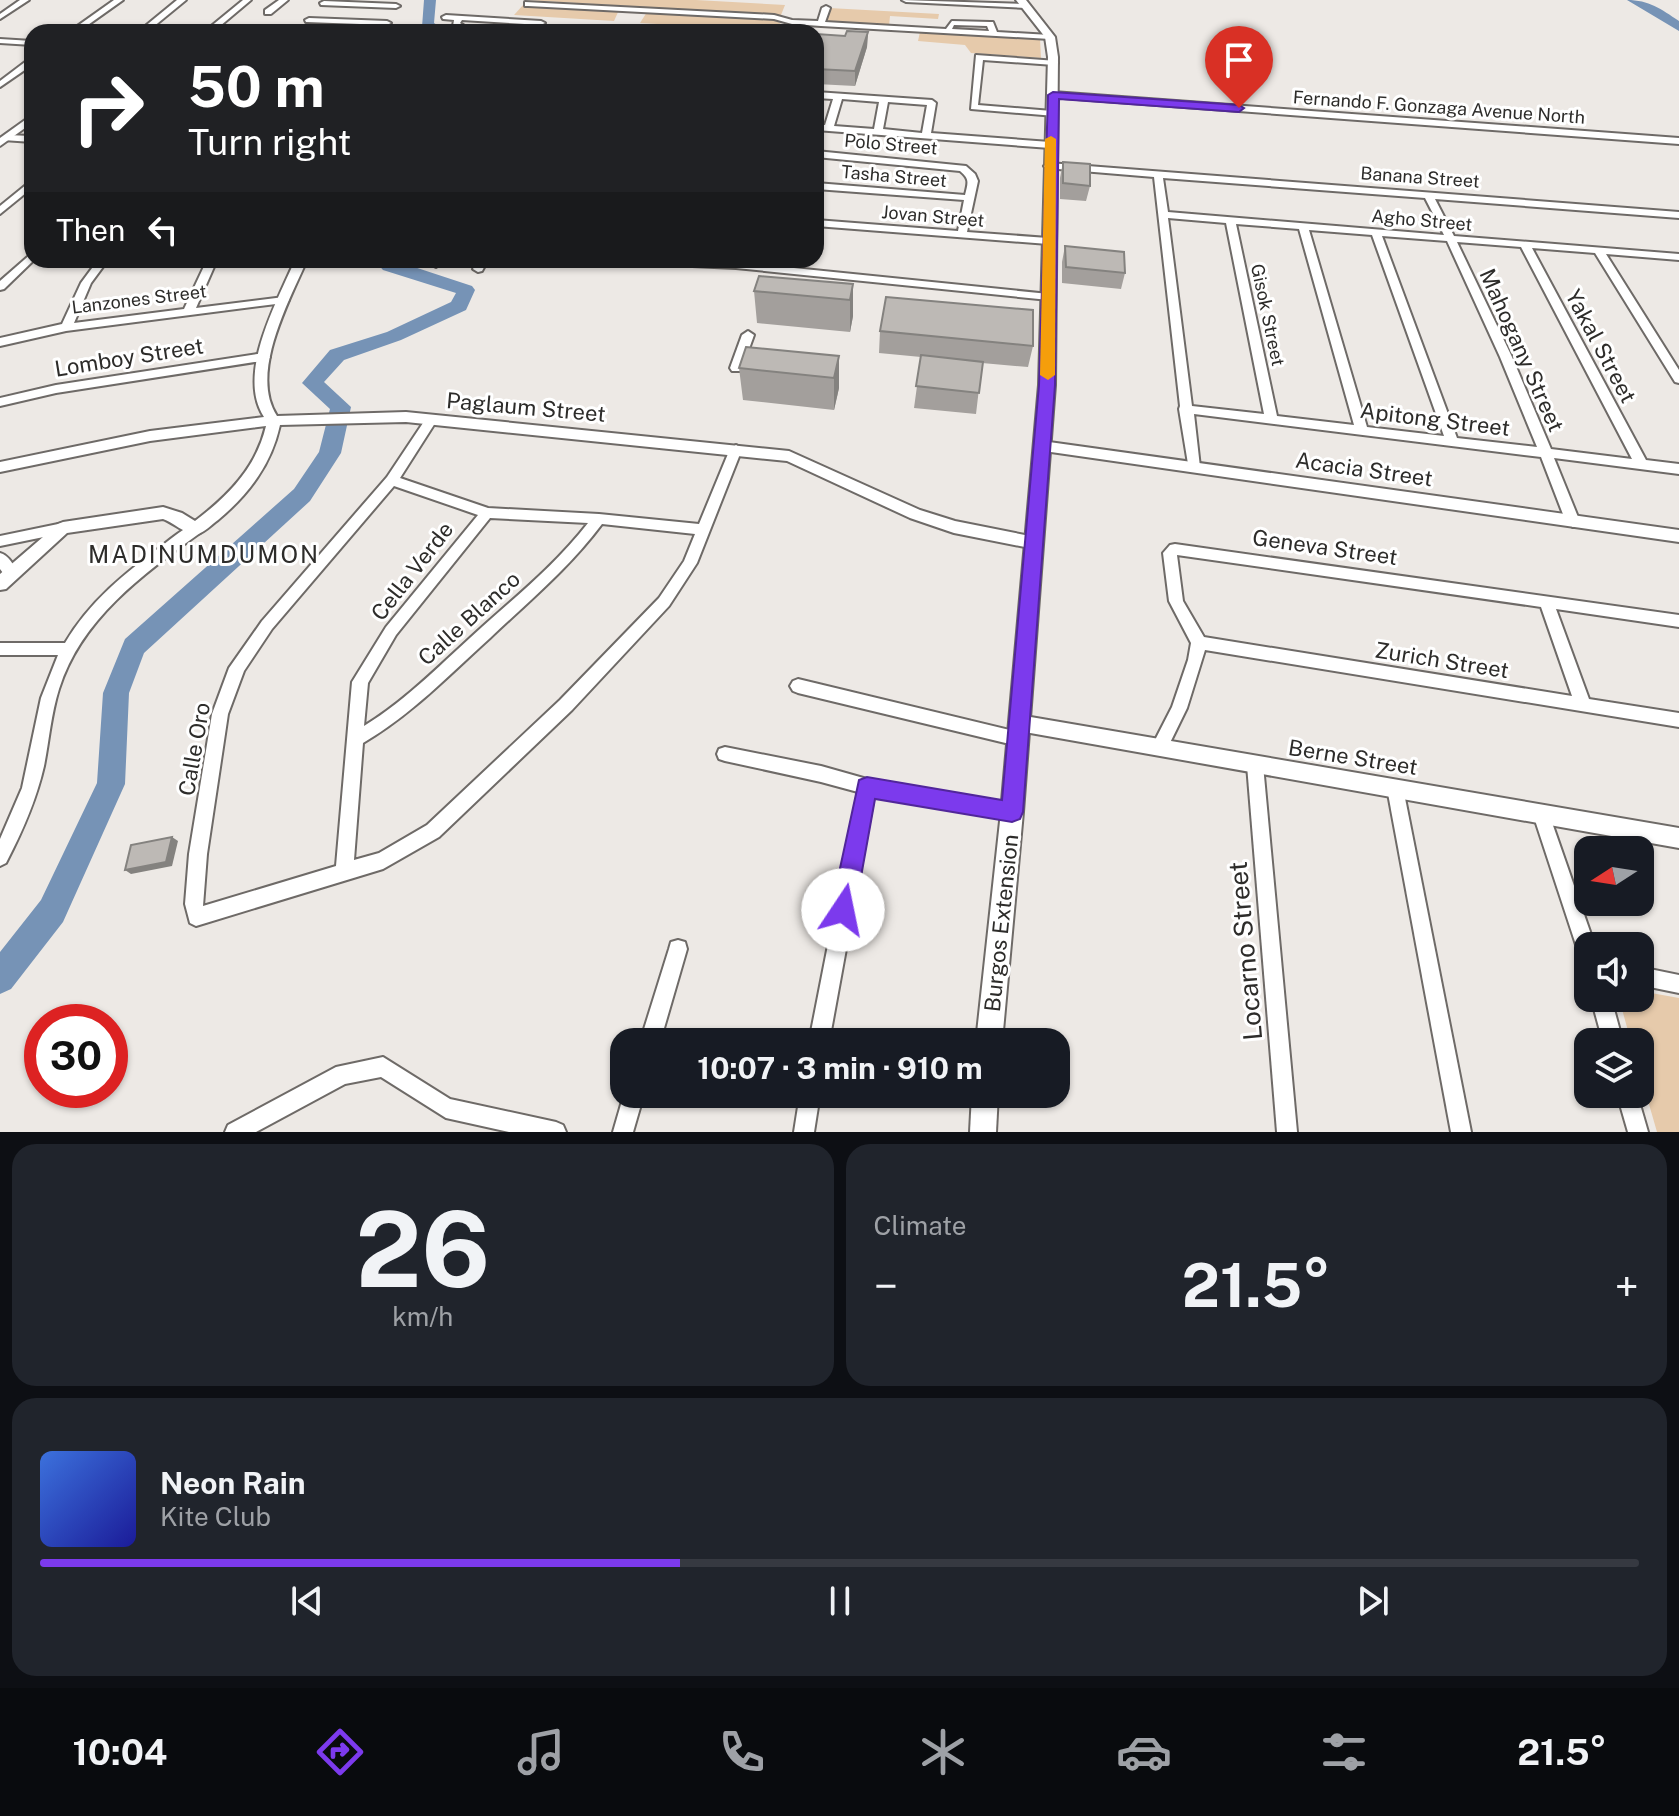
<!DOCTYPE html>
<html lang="en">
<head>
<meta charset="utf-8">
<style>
	body { margin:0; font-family:"Public Sans",sans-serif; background:#20242c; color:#f1f3f6; height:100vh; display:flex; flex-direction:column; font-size:30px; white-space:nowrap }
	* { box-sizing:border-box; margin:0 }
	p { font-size:26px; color:#9ea1a6 }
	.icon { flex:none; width:44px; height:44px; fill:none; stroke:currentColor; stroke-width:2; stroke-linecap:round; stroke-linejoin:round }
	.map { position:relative; height:1132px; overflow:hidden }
	.drawer { display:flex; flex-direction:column; gap:12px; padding:12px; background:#0d0f14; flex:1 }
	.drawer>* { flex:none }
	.guide { position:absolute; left:24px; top:24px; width:800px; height:244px; border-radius:24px; box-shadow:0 2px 6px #0004; background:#202124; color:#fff; overflow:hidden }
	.needle { width:52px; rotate:258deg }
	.fabs { position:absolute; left:1574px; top:836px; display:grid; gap:16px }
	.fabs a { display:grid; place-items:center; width:80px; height:80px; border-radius:16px; background:#171b24; box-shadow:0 2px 6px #0004; font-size:40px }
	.speed { position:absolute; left:24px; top:1004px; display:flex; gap:16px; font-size:40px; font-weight:700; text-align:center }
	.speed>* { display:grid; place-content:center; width:104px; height:104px; border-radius:50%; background:#171b24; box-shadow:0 2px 6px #0004; line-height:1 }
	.speed .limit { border:12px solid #d22; background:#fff; color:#111 }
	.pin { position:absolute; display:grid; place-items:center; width:68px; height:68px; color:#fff; margin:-82px -34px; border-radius:50% 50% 50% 0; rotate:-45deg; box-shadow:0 0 8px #0007 }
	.pin .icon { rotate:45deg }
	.me { position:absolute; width:88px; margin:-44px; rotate:11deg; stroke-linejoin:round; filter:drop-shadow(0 0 6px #0008) }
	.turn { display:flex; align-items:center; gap:28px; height:168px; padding:0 32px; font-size:36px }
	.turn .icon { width:104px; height:104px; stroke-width:2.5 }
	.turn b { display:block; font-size:56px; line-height:68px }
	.then { display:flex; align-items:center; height:76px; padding:0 32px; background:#0003; gap:16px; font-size:30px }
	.big { font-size:60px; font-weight:700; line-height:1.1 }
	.drawer .card { flex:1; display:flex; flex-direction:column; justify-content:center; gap:12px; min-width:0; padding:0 28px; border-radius:24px; background:#20242c }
	.drawer .dial { align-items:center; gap:0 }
	.dial b { font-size:104px; line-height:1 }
	.song { display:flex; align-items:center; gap:24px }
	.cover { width:96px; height:96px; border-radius:12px; background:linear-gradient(135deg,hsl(220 70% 55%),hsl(240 70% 35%)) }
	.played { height:8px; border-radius:4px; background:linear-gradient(90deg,#7c3aed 40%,#363941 40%) }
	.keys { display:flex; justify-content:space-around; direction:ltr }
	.heat { display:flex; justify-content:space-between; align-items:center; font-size:44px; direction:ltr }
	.drawer .tiles { flex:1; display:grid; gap:12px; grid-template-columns:1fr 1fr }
	.card:last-child { grid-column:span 2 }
	.trip { position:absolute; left:610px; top:1028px; width:460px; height:80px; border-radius:24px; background:#171b24; box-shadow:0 2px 6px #0004; font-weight:700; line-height:80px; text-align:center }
	.tabs { display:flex; height:128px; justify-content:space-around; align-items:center; background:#090b0e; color:#9ea1a6 }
	.tabs .icon { width:56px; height:56px }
	.tabs .selected { color:#7c3aed }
	.tabs b { font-size:36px; color:#f1f3f6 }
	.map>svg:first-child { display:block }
</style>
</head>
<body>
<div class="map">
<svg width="1679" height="1132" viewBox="0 0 1679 1132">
	<rect width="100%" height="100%" fill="#ede9e5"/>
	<g fill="#e6caab">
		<path d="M526 0H696L785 5 781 15Z"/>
		<path d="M524 4 619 10 614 21 514 15Z"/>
		<path d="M829 8 939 14 938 19 890 16 889 26 826 21Z"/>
		<path d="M647 12 774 19 781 24 808 26 805 32H793L640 23Z"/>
		<path d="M920 32 1040 38 1041 58 971 53 965 45 918 41Z"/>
		<path d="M1640 991 1679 998V1132H1657L1640 1073V1042H1631L1619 998H1640Z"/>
	</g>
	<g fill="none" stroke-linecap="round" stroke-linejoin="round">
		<g fill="#7693b6" fill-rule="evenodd">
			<path d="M424 0H436L434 23 447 32H431L422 27Z"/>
			<path d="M1627 0C1649 0 1661 9 1679 21V31Z"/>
			<path d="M374 260H393L472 286 475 290 466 310 401 340 344 360 324 382 351 407 341 453 310 501 144 653 129 693 125 784 63 922 11 989 0 994V952L41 900 97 783 103 693 125 639 294 489 319 452 330 409 302 383 330 350 387 332 451 302 456 293 383 270Z"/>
		</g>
		<g stroke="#6e6a67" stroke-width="4">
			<g id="minor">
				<path d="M20 0H29L0 19V14Z"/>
				<path d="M114 0H123L78 32H69Z"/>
				<path d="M243 0H251L213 32H204Z"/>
				<path d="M279 0H288L271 14H265V10Z"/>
				<path d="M902 0 1026 4 1030 6 1026 8 906 2Z"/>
				<path d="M324 1 396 4 400 6 396 8 321 5 320 3Z"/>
				<path d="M525 2 774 15 792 20 818 21 822 8 826 6 830 8 825 22 946 29 952 21 990 22H993L997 32 1050 35 1054 37 1050 39 821 26 792 24 774 19 528 6H525ZM954 25 987 26 989 31 952 29Z"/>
				<path d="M446 15 541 21 545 23 541 25 462 20 460 23 473 32H464L453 26 454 20 443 19 442 17Z"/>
				<path d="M309 18 387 21 391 23 387 25 306 22 305 20Z"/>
				<path d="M0 39 32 41V45L0 43Z"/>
				<path d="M976 55 1057 61 1058 63 1054 65 983 60 978 105 1052 111 1055 112V116L971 109Z"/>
				<path d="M29 59H32V65L0 87V81Z"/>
				<path d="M816 92 932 100 936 103 931 133 1050 142 1055 145 1050 148 816 130V124L825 125 833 99 816 98ZM842 99 879 102 874 129 834 126ZM888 102 927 105 922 133 883 129Z"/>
				<path d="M6 135 32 136V142L3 140 2 138Z"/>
				<path d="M816 151 966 166 975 174 978 181 967 232 1048 238 1053 241 1048 244 816 226V220L958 231 964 200 816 189V183L965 195C968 183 970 179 960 171L816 157Z"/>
				<path d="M1049 163 1679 212V218L1435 199 1454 236 1679 254V260L1606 254 1679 370V383L1675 382 1595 253 1532 248 1646 460 1679 464V474L1554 458 1580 522 1573 527 1566 522 1541 457 1194 414 1200 467 1199 470H1189L1179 409 1180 406 1154 177 1046 168 1044 166ZM1163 178 1425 198 1444 235 1168 212ZM1168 218 1226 223 1264 414 1192 406ZM1236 224 1299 229 1354 425 1277 416ZM1309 230 1372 235 1444 436 1367 427ZM1382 236 1447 241 1500 357 1537 447 1457 438ZM1457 242 1521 247 1632 459 1551 449 1512 357Z"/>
				<path d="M32 180V188L0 214V206Z"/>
				<path d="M32 253 34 260 4 289 0 290V281Z"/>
				<path d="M98 260H108L91 283 74 323 184 309 207 260H217L196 308 284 297 289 300 284 303 66 331 0 346V338L62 324 81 283Z"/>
				<path d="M434 260H444L436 267 431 264Z"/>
				<path d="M478 260H488L482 271 478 272 473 269Z"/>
				<path d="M621 260 736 262 1049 294 1054 297 1049 300 736 268 626 263Z"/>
				<path d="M748 331 754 335 742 368 740 371H732L730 368 742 335Z"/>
				<path d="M264 353 270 357 268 360 56 393 0 406V398L56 385Z"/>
				<path d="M431 416 437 420 400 478 488 508 599 514 699 524 730 449 736 445 742 449 697 563 669 606 572 710 439 837 383 869 196 926 190 923 185 904 189 854 212 714 229 668 262 621 387 477 427 417ZM394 486 478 515 386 627 352 682 336 866 203 906 207 854 228 714 244 671 272 629ZM490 518 588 523C557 563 519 594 482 627 444 661 408 699 364 726L368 683 396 635ZM602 524 695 534 684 561 659 598 560 700 427 825 379 853 354 860 363 743C411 715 449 675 490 638 529 601 570 567 602 524Z"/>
				<path d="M63 523 68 524 70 528 68 532 0 546V536Z"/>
				<path d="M195 524 202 529 200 533C143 574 81 619 59 689 51 714 49 741 44 766 36 801 22 832 6 863L0 866V839L22 788 41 698 58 655H0V643H65C89 602 126 572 163 545 173 537 184 528 195 524Z"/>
				<path d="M1175 544 1679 615V627L1556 609 1589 699 1679 713V727L1205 650 1187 708 1166 751 1160 753 1154 751 1152 746 1172 707 1188 660 1191 643 1169 601 1163 553 1170 545ZM1177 555 1541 607 1572 696 1204 637 1183 601Z"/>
				<path d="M0 553C8 555 14 565 18 573L16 577H6L0 569Z"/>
				<path d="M798 679 1018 732 1024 734 1026 739 1024 744 1018 746 798 693 793 691 790 686 793 681Z"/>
				<path d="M725 747 821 766 867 779 1012 804 1018 806 1020 812 1018 818 1012 820 874 796 829 1042H809L858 792 821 782 725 761 719 759 717 754 719 749Z"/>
				<path d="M1255 757 1261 760 1263 765 1297 1132H1277L1247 765 1249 760Z"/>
				<path d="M1395 780 1401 782 1403 788 1471 1132H1451L1387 788 1389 782Z"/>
				<path d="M1541 806 1547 808 1549 814 1595 946H1588V963L1581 961 1579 954 1533 814 1535 808Z"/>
				<path d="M678 940 685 942 687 949 660 1042H640L669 949 671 942Z"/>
				<path d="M1640 967 1679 975V993L1640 985Z"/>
				<path d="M1591 998H1611L1623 1042H1603Z"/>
				<path d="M383 1057 450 1099 556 1122 563 1125 566 1132H509L446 1118 381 1077 345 1084 256 1132H225L228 1125 336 1067Z"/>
				<path d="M624 1094H644L633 1132H613Z"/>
				<path d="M800 1094H820L814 1132H794Z"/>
				<path d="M1617 1094H1637L1648 1132H1628Z"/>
			</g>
		</g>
		<g stroke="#6e6a67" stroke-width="4">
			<g id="tertiary">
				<path d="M177 0H186L147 32H138Z"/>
				<path d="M1053 92 1679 138V144L1050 97 1048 95Z"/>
				<path d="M32 115V123L0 146V138Z"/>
				<path d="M295 260H307C289 301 249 374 277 416L406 412 789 451 920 510 955 521 1035 537 1043 543 1035 549 954 533 910 518 787 461 406 422 280 425C271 465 249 494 218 520 212 524 204 533 197 534 187 536 173 522 163 519L67 533 6 589 0 590V574L58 524 63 522 163 507 182 513 195 521C228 496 256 468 266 426L150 441 0 472V462L150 431 264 417C236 374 277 302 295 260Z"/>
				<path d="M1042 441 1679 530V542L1037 450 1035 446Z"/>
				<path d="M1019 715 1679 828V848L1019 731 1013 729 1010 723 1013 717Z"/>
			</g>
		</g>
		<g stroke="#6e6a67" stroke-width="4">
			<g id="secondary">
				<path d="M1016 0H1026L1055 37 1058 57 1055 385 1023 812 1002 1042H976L1001 812 1039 385 1048 57 1045 37Z"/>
				<path d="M972 1094H998L996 1132H970Z"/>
			</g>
		</g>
		<use href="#minor" fill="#fff" fill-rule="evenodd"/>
		<use href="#tertiary" fill="#fff" fill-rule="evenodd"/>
		<use href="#secondary" fill="#fff" fill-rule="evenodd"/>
	</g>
	<g fill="#a39f9c">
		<path d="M868 32 867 47 855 86 816 84V36H845Z"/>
		<path d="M1063 162 1090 186 1086 201 1060 199V178Z"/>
		<path d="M1065 246 1125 273 1121 289 1062 283V262Z"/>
		<path d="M853 284V316L850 332 757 323 754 291Z"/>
		<path d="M880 331 1033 346 1028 367 982 363 976 414 914 408 921 357 879 353Z"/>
		<path d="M839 356V388L834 410 743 400 739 368Z"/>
	</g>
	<g fill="#84827f">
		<path d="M868 32 867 47 855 86V71Z"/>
		<path d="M853 284V316L850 332V300Z"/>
		<path d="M839 356V388L834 410V378Z"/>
		<path d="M172 837 178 841 172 866 131 874 125 870Z"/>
	</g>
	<g fill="#bdb9b5" stroke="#84827f" stroke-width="2">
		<path d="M847 31 868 32 855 71 816 69 817 34 845 36Z"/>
		<path d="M1063 162 1090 164V186L1063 183Z"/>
		<path d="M1065 246 1124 252 1125 273 1066 267Z"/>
		<path d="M759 276 853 284 850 300 754 291Z"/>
		<path d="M886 297 1033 310V346L880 331Z"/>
		<path d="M746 347 839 356 834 378 739 368Z"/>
		<path d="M921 355 983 362 979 393 916 386Z"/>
		<path d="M172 837 166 862 125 870 131 845Z"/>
	</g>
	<path fill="#7c3aed" stroke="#51269a" stroke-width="2" d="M1053 92 1239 105 1244 108 1239 112 1059 99 1055 385 1023 812 1020 819 1012 822 875 799 855 910 852 918 843 921 835 918 831 910 859 780 867 777 1002 800 1039 385 1048 95Z"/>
	<path fill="#f59e0b" d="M1051 136 1056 139 1055 375 1048 380 1040 375 1045 139Z"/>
	<g text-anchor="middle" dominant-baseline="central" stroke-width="6" stroke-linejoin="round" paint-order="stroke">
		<g font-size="18" fill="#2d2c2a" stroke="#fff">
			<text transform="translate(1439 107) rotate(4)">Fernando F. Gonzaga Avenue North</text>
			<text transform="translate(891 144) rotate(5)">Polo Street</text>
			<text transform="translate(894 176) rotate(5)">Tasha Street</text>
			<text transform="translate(1420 177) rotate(4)">Banana Street</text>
			<text transform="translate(933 216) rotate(5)">Jovan Street</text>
			<text transform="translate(1422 220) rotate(5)">Agho Street</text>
			<text transform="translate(139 299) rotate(-7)">Lanzones Street</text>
			<text transform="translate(1268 315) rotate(78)">Gisok Street</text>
		</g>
		<g font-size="22" fill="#2d2c2a" stroke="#fff">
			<text transform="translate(1601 346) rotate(62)">Yakal Street</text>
			<text transform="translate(1522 350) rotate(66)">Mahogany Street</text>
			<text transform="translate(129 357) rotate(-9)">Lomboy Street</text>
			<text transform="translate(526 407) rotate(5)">Paglaum Street</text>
			<text transform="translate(1435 419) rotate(7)">Apitong Street</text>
			<text transform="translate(1364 469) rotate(8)">Acacia Street</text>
			<text transform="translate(1325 547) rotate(8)">Geneva Street</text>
			<text transform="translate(412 571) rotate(-52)">Cella Verde</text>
			<text transform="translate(469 618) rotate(-42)">Calle Blanco</text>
			<text transform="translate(1442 660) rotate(9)">Zurich Street</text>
			<text transform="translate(194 749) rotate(-80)">Calle Oro</text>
			<text transform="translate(1353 757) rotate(9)">Berne Street</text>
			<text transform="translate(1001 923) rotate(-84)">Burgos Extension</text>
		</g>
		<g font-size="24" letter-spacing="2" fill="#2d2c2a" stroke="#fff">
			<text x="204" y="554">MADINUMDUMON</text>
		</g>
		<g font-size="26" fill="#2d2c2a" stroke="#fff">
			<text transform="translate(1245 951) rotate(-95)">Locarno Street</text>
		</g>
	</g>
</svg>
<div class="fabs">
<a><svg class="needle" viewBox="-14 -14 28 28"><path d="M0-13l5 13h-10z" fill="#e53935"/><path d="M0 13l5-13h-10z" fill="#9ea1a6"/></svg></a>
<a><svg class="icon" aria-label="sound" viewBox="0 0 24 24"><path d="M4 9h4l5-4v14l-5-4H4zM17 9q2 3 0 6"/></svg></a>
<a><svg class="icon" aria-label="layers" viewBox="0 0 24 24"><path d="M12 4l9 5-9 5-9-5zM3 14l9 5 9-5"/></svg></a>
</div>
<div class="speed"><div class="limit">30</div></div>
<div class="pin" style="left:1239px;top:108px;background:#d93025"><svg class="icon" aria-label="arrive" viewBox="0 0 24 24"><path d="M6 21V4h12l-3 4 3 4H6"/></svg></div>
<svg class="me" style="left:843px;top:910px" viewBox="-20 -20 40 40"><circle r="19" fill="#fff"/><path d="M0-13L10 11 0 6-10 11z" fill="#7c3aed"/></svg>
<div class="trip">10:07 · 3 min · 910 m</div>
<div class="guide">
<div class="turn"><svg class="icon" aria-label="right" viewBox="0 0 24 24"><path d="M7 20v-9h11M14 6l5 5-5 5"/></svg><div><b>50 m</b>Turn right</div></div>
<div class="then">Then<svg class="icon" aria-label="left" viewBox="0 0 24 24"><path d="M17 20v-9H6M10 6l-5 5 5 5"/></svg></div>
</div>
</div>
<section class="drawer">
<div class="tiles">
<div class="card dial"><b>26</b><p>km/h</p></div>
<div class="card"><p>Climate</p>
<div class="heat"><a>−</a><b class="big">21.5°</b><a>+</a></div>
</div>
<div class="card">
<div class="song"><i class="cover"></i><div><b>Neon Rain</b><p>Kite Club</p></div></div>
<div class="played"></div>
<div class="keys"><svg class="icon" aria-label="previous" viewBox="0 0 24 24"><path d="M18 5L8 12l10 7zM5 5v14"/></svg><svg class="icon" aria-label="pause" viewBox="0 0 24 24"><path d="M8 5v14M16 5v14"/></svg><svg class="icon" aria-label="next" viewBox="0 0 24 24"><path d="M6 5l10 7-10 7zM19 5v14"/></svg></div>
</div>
</div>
</section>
<nav class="tabs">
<b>10:04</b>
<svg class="icon selected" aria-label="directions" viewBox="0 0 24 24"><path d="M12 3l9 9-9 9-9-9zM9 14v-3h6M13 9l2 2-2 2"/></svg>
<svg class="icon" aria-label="music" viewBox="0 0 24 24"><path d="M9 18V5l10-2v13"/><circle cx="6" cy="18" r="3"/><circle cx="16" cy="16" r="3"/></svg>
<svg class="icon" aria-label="phone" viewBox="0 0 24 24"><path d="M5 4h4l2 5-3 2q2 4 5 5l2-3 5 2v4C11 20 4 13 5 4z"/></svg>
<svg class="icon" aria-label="climate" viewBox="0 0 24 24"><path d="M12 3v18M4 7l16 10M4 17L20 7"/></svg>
<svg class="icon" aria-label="car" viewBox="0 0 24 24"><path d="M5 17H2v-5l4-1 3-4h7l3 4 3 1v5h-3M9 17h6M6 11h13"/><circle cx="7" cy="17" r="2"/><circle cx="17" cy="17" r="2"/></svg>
<svg class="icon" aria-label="filters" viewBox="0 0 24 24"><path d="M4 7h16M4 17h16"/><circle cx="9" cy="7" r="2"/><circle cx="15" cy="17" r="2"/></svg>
<b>21.5°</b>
</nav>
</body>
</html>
